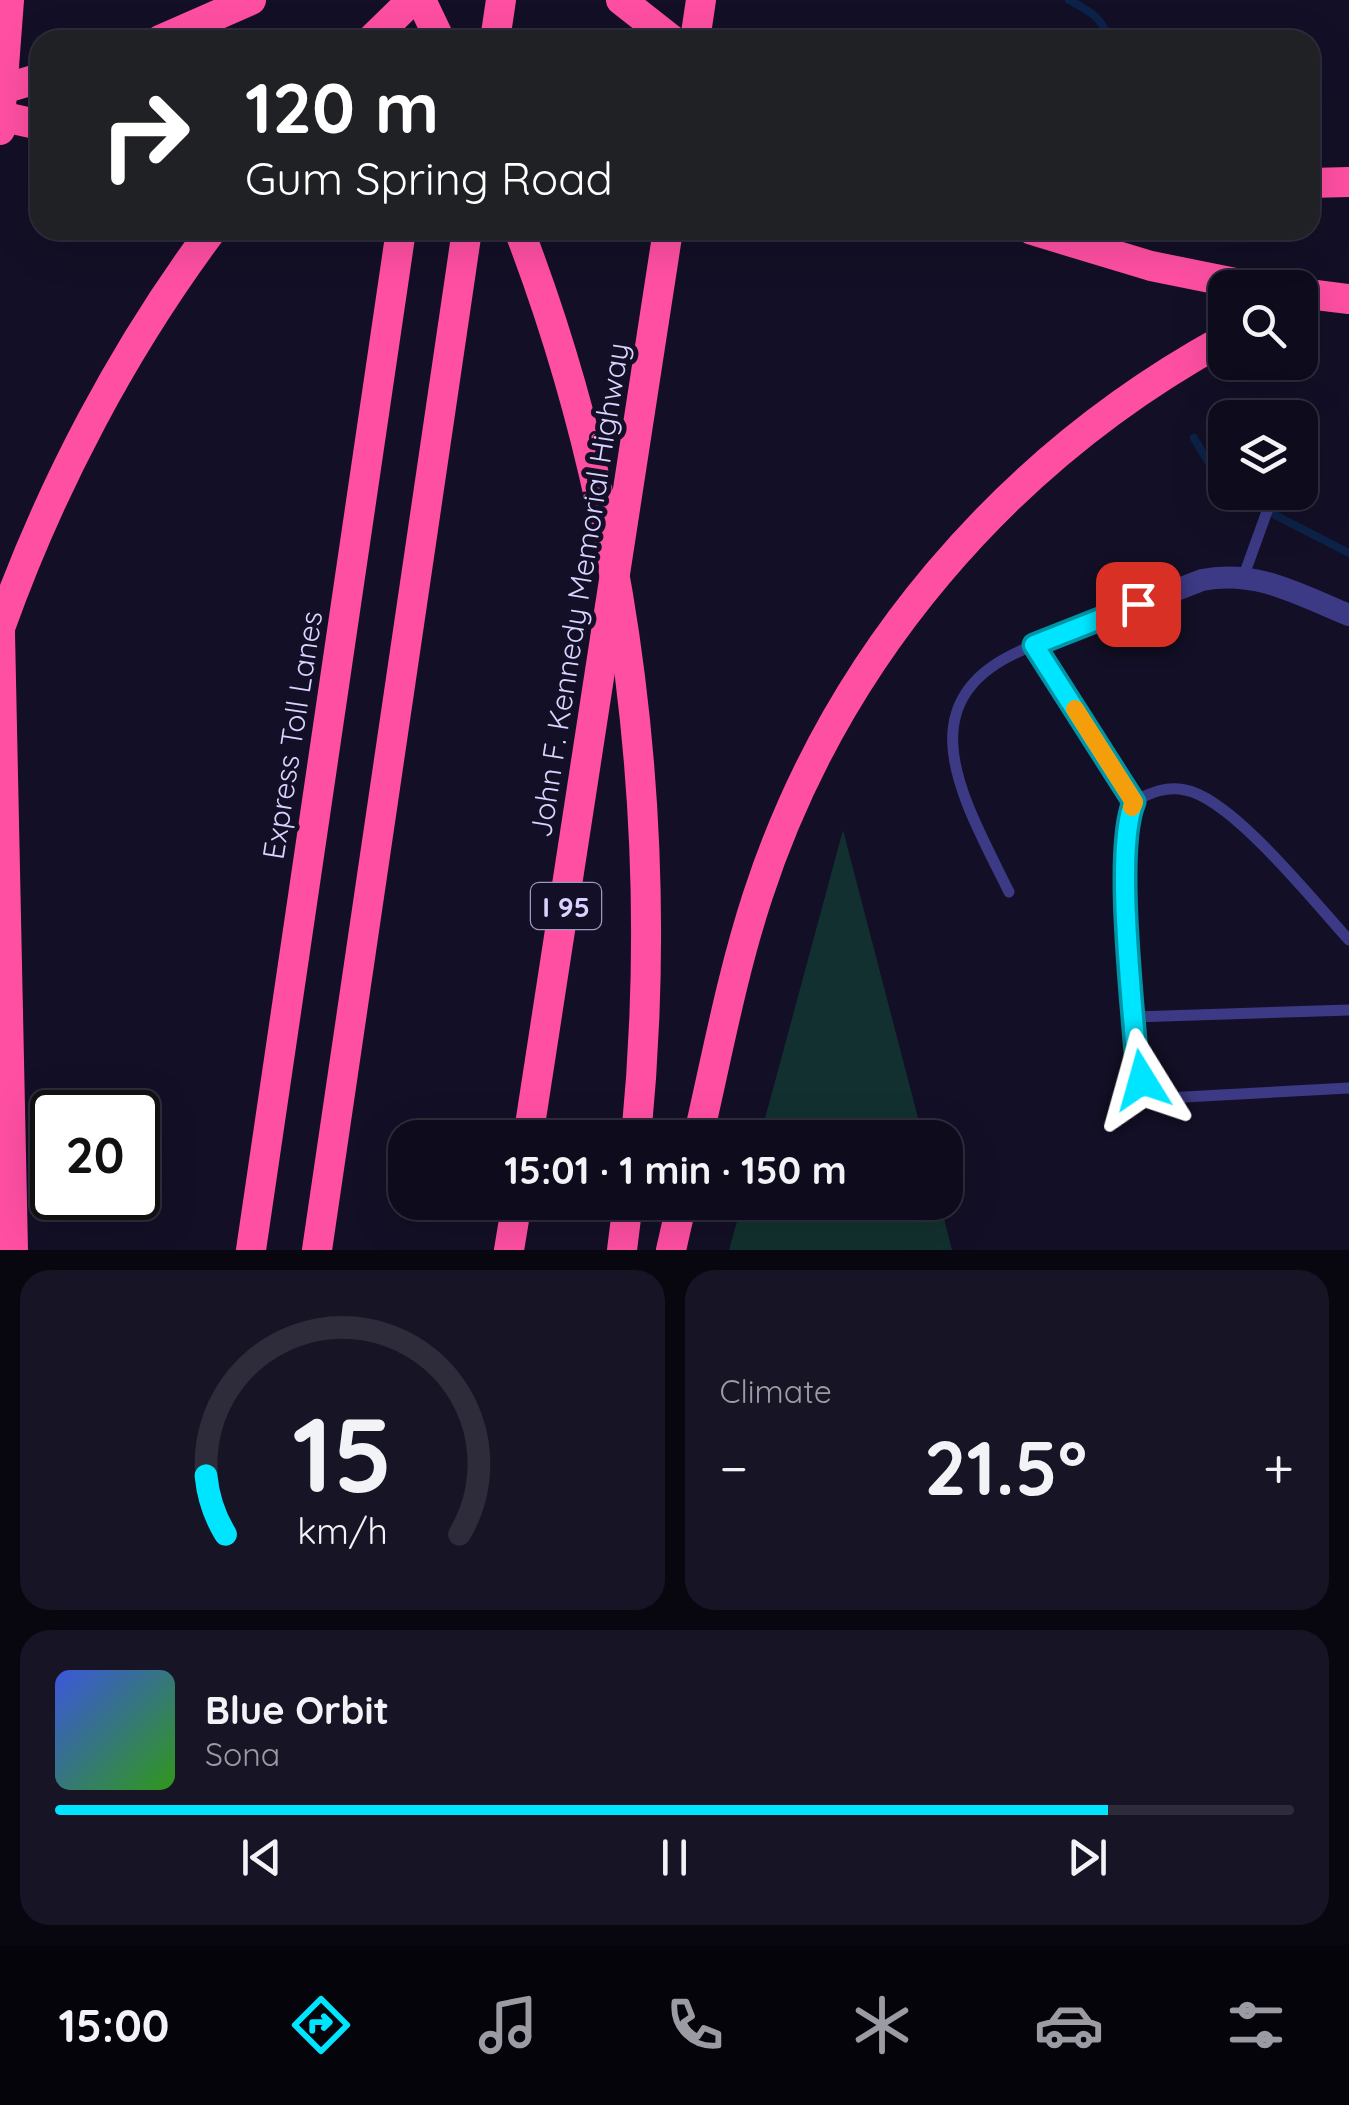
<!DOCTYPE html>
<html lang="en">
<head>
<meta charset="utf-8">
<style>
	body { margin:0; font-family:Quicksand,sans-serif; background:#171425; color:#f1f3f6; height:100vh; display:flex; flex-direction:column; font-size:38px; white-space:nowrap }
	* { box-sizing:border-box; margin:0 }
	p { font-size:32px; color:#9b9ba3 }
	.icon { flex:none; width:55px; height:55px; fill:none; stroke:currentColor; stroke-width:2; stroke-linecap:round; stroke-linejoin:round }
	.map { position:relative; height:1250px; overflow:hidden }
	.panel { display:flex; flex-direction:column; gap:20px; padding:20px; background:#08060f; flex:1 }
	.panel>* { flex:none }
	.banner { position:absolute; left:30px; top:30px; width:1290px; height:210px; border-radius:30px; box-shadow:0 10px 40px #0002,0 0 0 2px #2e2b3b; background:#202124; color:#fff; overflow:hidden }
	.controls { position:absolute; left:1208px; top:270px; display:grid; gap:20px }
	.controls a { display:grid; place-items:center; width:110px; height:110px; border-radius:20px; background:#0e0b1c; box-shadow:0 10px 40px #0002,0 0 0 2px #2e2b3b; font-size:50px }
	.speed { position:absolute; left:30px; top:1090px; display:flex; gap:20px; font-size:50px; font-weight:700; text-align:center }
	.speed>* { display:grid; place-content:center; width:130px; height:130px; border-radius:50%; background:#0e0b1c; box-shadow:0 10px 40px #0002,0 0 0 2px #2e2b3b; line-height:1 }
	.speed .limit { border:5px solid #111; border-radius:15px; background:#fff; color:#111 }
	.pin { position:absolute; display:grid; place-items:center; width:85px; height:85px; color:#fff; margin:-42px; border-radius:20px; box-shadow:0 5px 15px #0006 }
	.me { position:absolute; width:110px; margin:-55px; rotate:352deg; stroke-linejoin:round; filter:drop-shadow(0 0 8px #0008) }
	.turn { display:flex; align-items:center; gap:35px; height:210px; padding:0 50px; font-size:45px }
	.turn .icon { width:130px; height:130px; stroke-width:2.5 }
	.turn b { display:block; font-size:70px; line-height:85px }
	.big { font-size:75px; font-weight:700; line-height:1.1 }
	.panel .tile { flex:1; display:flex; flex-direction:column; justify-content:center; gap:15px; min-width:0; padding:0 35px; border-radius:30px; background:#171425 }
	.panel .dial { align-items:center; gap:0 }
	.dial svg { height:260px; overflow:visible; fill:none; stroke:#2e2b3b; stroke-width:7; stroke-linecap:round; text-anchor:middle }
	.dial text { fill:#f1f3f6; stroke:none }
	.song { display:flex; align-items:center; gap:30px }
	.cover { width:120px; height:120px; border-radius:15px; background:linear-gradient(135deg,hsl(230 70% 55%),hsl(110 70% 35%)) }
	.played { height:10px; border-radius:5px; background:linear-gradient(90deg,#00e5ff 85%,#2e2b3b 85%) }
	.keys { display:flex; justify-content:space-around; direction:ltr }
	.heat { display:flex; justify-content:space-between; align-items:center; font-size:55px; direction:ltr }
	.panel .tiles { flex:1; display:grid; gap:20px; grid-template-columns:1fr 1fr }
	.tile:last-child { grid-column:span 2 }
	.trip { position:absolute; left:388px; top:1120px; width:575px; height:100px; border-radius:30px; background:#0e0b1c; box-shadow:0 10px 40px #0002,0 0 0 2px #2e2b3b; font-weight:700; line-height:100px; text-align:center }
	.tab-bar { display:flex; height:160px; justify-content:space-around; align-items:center; background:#06040b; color:#9b9ba3 }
	.tab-bar .icon { width:70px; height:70px }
	.tab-bar .on { color:#00e5ff }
	.tab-bar b { font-size:45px; color:#f1f3f6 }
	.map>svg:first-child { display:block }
</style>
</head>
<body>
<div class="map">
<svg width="1349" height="1250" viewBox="0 0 1349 1250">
	<rect width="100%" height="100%" fill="#130f26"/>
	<g fill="#12302f">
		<path d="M843 830 923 1137H760Z"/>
		<path d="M742 1203H940L952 1250H729Z"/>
	</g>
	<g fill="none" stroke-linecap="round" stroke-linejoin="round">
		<g stroke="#0c2248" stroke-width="8">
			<path d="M1069 0C1088 10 1104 18 1108 40"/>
			<path d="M1194 438 1225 490"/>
			<path d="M1230 492 1349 553"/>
		</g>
		<g stroke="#3d3a85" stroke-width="11">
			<path d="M1244 575 1274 492"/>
			<path d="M1009 892C963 798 898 695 1035 645L1134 801"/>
			<path d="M1349 940C1315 903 1232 798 1185 790 1165 786 1151 793 1134 801 1114 850 1134 1005 1137 1066L1152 1092 1166 1098 1349 1088"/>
			<path d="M1134 1017 1349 1010"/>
		</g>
		<path stroke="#3d3a85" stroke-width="22" d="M1035 645 1202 580C1256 569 1300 595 1349 615"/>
		<g stroke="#ff4fa3" stroke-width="30">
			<path d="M621 0 672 40"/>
			<path d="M160 40 251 0"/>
			<path d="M371 40 412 0"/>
			<path d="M495 40 501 0"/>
			<path d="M695 40 701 0"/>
			<path d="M1 106 9 0"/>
			<path d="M0 116 40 125"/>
			<path d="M1310 183 1349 182"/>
			<path d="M1032 230 1151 266 1260 288"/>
			<path d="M0 628C50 488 123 349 212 230"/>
			<path d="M0 633 13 1250"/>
			<path d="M528 1138 668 230"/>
			<path d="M698 1138C717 1056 732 974 758 895 836 657 1006 459 1225 339"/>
			<path d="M251 1250 401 230"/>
			<path d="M317 1250 467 230"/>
			<path d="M509 1250 517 1202"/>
			<path d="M622 1250 628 1202"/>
			<path d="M671 1250 682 1202"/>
		</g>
		<g stroke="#ff4fa3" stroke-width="30">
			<path d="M421 0 440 40"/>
			<path d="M0 90 40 78"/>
			<path d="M0 130 1 106"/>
			<path d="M519 230C629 516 666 833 636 1138"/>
			<path d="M1300 293 1349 299"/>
		</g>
	</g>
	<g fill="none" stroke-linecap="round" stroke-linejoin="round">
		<g stroke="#0095a6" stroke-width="25">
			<path id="route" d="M1138 604 1034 645 1134 802C1114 849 1133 1007 1137 1066L1142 1080"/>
		</g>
		<use href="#route" stroke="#00e5ff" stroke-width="18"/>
		<path stroke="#f59e0b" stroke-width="18" d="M1075 709 1134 802 1132 807"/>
	</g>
	<g text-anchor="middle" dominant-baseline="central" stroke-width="10" stroke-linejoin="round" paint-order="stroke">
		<rect fill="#130f26" stroke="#9e99be" stroke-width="2.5" x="531" y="883" width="70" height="46" rx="8"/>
		<g font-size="28" font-weight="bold" fill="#d9d4ff">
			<text x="566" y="906">I 95</text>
		</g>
		<g font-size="30" fill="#d9d4ff" stroke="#130f26">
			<text transform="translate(579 590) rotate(-81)">John F. Kennedy Memorial Highway</text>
			<text transform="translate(292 735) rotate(-81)">Express Toll Lanes</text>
		</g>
	</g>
</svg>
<div class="controls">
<a><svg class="icon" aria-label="search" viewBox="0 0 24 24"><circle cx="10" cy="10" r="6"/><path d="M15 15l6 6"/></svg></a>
<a><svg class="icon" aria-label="layers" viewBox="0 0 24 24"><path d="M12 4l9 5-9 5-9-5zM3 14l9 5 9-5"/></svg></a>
</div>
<div class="speed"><div class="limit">20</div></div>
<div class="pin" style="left:1138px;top:604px;background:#d93025"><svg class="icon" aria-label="arrive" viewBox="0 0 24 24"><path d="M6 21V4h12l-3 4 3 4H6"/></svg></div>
<svg class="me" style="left:1142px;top:1080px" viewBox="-20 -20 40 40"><path d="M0-17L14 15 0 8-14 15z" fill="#00e5ff" stroke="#fff" stroke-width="4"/></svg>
<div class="trip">15:01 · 1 min · 150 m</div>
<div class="banner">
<div class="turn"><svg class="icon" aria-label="right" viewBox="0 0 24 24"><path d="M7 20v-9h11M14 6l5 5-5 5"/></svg><div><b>120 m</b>Gum Spring Road</div></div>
</div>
</div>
<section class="panel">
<div class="tiles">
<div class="tile dial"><svg viewBox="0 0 100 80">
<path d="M14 69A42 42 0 1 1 86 69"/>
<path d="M14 69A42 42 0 0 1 8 51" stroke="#00e5ff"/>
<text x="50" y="56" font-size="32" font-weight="700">15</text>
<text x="50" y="72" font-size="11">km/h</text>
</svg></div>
<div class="tile"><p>Climate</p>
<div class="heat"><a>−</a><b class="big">21.5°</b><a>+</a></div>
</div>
<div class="tile">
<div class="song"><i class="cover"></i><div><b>Blue Orbit</b><p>Sona</p></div></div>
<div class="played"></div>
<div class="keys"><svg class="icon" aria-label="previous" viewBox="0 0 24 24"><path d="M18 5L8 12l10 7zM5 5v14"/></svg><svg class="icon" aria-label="pause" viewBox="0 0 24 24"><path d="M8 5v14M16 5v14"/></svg><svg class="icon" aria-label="next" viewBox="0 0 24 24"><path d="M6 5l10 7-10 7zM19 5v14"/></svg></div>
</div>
</div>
</section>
<nav class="tab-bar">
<b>15:00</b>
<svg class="icon on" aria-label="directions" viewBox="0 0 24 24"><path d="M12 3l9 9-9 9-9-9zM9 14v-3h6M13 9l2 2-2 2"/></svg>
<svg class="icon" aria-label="music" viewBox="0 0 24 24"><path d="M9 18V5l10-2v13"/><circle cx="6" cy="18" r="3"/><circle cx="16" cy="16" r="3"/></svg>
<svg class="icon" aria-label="phone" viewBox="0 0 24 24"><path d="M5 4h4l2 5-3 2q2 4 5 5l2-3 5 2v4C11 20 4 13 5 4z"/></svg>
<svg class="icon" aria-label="climate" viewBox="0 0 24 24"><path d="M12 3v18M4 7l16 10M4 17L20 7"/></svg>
<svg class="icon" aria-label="car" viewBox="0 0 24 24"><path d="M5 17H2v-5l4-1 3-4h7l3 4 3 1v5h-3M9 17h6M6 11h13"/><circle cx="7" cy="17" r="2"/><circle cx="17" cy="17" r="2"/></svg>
<svg class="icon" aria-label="filters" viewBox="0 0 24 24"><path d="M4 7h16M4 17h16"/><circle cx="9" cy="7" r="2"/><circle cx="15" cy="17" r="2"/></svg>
</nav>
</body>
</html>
